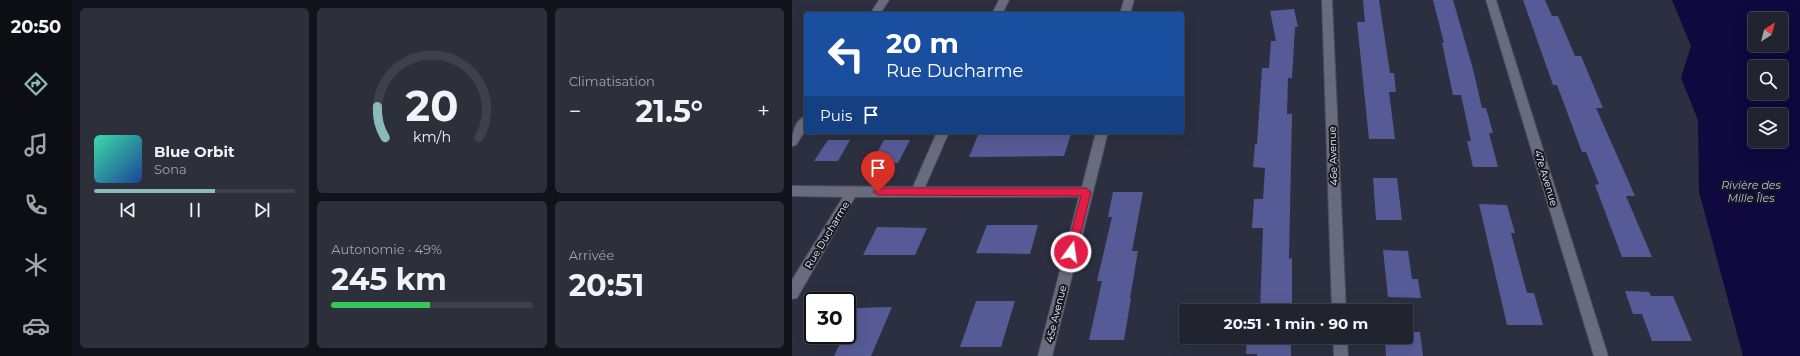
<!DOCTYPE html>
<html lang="fr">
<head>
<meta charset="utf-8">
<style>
	body { margin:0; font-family:Montserrat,sans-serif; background:#2d2f3b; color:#f1f3f6; height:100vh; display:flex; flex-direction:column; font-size:15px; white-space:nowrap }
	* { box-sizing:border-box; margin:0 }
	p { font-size:13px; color:#a2a4aa }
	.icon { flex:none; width:22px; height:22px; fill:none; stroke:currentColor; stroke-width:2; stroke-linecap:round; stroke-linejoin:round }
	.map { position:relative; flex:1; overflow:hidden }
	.details { display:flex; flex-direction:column; gap:8px; padding:8px; background:#12131a; width:720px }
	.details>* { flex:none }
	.hud { position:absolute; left:12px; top:12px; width:380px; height:122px; border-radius:4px; box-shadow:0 4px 16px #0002,0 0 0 1px #3e404b; background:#1a4fa0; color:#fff; overflow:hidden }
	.needle { width:26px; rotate:36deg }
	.fabs { position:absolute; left:956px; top:12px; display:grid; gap:8px }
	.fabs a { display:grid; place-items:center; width:40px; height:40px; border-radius:4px; background:#21232f; box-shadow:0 4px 16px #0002,0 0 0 1px #3e404b; font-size:20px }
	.speed { position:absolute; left:12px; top:292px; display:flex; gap:8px; font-size:20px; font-weight:700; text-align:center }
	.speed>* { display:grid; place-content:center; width:52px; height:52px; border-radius:50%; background:#21232f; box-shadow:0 4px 16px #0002,0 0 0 1px #3e404b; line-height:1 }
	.speed .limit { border:2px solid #111; border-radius:6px; background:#fff; color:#111 }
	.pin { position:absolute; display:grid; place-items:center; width:34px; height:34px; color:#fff; margin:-41px -17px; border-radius:50% 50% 50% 0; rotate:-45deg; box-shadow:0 0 4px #0007 }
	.pin .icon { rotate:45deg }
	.me { position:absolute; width:44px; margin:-22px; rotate:14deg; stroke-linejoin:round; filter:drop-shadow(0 0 3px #0008) }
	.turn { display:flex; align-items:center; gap:14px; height:84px; padding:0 16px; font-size:18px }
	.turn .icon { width:52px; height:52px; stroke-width:2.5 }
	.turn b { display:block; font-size:28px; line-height:34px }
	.then { display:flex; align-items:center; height:38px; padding:0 16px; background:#0003; gap:8px; font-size:15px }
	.big { font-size:30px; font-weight:700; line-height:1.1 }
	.details .card { flex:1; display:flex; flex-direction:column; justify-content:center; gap:6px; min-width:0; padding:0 14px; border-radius:6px; background:#2d2f3b }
	.details .dial { align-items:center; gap:0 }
	.dial svg { height:104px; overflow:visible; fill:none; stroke:#3e404b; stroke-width:7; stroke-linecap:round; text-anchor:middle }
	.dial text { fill:#f1f3f6; stroke:none }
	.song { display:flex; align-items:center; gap:12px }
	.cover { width:48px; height:48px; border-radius:6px; background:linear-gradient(135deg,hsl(160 70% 55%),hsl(220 70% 35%)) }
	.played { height:4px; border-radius:2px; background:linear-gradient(90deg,#8bbbb9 60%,#3e404b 60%) }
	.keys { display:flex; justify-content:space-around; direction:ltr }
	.heat { display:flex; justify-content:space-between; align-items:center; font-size:22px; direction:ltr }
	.charge { height:6px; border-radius:3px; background:linear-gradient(90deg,#34c759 49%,#3e404b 0) }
	.details .tiles { flex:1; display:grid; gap:8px; grid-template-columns:repeat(3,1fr) }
	.card:first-child { grid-row:span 2 }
	.trip { position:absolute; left:387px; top:304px; width:234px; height:40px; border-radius:4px; background:#21232f; box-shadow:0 4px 16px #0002,0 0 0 1px #3e404b; font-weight:700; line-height:40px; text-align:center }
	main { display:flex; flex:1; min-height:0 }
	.menu { display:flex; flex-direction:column; width:72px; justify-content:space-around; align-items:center; background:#0d0e13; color:#a2a4aa }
	.menu .icon { width:28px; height:28px }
	.menu .selected { color:#8bbbb9 }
	.menu b { font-size:18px; color:#f1f3f6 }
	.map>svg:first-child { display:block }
</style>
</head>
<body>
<main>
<nav class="menu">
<b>20:50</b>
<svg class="icon selected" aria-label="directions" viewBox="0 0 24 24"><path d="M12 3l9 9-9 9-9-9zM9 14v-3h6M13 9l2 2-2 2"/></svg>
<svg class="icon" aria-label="music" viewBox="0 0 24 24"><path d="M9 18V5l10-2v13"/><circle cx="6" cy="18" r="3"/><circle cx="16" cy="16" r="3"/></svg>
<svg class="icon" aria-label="phone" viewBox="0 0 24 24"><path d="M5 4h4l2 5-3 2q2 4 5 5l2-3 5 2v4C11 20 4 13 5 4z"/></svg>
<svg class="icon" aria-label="climate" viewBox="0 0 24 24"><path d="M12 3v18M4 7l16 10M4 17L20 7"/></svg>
<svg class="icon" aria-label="car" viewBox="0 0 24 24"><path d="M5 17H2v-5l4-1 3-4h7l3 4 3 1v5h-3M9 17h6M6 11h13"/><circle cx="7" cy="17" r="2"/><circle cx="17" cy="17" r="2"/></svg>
</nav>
<section class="details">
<div class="tiles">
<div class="card">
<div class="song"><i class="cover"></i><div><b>Blue Orbit</b><p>Sona</p></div></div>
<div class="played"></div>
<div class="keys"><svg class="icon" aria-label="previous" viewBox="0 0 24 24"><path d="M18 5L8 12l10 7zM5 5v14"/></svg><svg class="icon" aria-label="pause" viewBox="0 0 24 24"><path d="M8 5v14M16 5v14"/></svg><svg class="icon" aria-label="next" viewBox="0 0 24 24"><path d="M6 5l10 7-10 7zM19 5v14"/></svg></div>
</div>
<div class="card dial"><svg viewBox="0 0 100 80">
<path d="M14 69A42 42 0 1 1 86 69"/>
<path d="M14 69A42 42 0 0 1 8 45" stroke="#8bbbb9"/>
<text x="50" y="56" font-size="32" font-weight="700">20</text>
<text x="50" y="72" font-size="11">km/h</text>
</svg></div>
<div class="card"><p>Climatisation</p>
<div class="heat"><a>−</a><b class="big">21.5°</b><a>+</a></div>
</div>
<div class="card"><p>Autonomie · 49%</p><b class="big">245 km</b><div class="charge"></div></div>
<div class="card"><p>Arrivée</p><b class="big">20:51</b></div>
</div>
</section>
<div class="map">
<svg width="1008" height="356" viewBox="0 0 1008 356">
	<rect width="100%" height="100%" fill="#2c2f3f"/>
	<path fill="#0f093f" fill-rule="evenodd" d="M880 0H1008V356H951L907 192 906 120 889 78 899 46ZM963 19H989V45H963ZM963 67H989V93H963ZM963 115H989V141H963Z"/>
	<g fill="#565b97">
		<path d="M571 0H587L598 73H602L604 92H597L603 139H577L565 22H573Z"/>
		<path d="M641 0H661L681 69 690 108H694L701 133H697L706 167H681L675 141H679L669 95H661L650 43H652Z"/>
		<path d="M731 0H753L760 16H766L783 56H789L811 108H804L843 196H834L860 257H830L803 185 807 184 794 152H790L765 85H761Z"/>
		<path d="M502 9 506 27H503L500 78H496L495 114H500L497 259 500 258V311H468L471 228H460L462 199H471L473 168 461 167 463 144H465L470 68H477L479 41H484L478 11Z"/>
		<path d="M279 134 272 156 177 157 186 135Z"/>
		<path d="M36 140H58L46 161H22Z"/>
		<path d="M92 140H118L106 163H79Z"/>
		<path d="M581 178H605L610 220H584Z"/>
		<path d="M321 192H351L340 251H346L338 298H339L332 340H297L310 281H305L320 217H316Z"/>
		<path d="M687 204 715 205 723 233H719L735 293H742L751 325H715Z"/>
		<path d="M195 225H246L238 254 184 253Z"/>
		<path d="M85 227 135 228 123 255H71Z"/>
		<path d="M591 250 616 251 620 279H626L629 298 596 297Z"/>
		<path d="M833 291 857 292 859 296H881L900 341H860L850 314H841Z"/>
		<path d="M184 301H223L209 347H168Z"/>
		<path d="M100 307 79 356H42L52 335H55V329L65 308Z"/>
		<path d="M614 332H628L631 356H594L593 337H614Z"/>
		<path d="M455 337H499V356H465V354H454Z"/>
	</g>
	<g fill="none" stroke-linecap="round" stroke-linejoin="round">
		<g stroke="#4a4c59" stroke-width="2">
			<g id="minor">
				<path d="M87 0H97L88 14H78Z"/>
				<path d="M207 0H217L210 14H200Z"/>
				<path d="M332 0H342L338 14H328Z"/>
				<path d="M530 0H540L554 311H540Z"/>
				<path d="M694 0H704L816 356H802Z"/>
				<path d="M14 116V129L4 145 0 146C0 136 2 120 14 116Z"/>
				<path d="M145 132H157L133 187H290L304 132H316L260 356H246L287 197H63L5 298 0 299V280L51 197 0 196V186L121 187Z"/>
				<path d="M541 337H555L556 356H542Z"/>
			</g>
		</g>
		<use href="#minor" fill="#696c7f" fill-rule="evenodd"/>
	</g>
	<path fill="#e11d48" stroke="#92132f" d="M86 188H294L299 192 284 252 283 255 279 256 276 255 274 252 289 196 86 195 81 192Z"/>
	<g text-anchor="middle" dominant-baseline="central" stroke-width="4" stroke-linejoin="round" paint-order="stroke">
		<g font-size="10" fill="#f0f2fd" stroke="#16171f">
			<text transform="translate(541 156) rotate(-92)">46e Avenue</text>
			<text transform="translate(754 178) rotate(73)">47e Avenue</text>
			<text transform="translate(35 235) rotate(-59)">Rue Ducharme</text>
			<text transform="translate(264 314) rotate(-76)">45e Avenue</text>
		</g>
		<g font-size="11" font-style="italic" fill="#b5bcf2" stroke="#16171f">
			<text x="959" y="185">Rivière des<tspan x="959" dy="13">Mille Îles</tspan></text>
		</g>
	</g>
</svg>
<div class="fabs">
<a><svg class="needle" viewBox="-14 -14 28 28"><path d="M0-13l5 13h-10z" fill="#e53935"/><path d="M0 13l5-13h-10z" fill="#a2a4aa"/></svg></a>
<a><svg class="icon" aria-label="search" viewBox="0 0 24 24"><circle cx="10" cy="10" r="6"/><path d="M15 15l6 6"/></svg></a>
<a><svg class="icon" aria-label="layers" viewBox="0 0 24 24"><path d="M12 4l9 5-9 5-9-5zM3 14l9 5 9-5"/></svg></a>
</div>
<div class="speed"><div class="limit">30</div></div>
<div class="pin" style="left:86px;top:192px;background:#d93025"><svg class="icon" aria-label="arrive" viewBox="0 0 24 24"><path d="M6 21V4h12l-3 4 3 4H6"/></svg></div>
<svg class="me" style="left:279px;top:252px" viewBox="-20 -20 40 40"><circle r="17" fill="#e11d48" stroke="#fff" stroke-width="3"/><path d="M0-11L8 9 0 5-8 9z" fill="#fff"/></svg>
<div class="trip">20:51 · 1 min · 90 m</div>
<div class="hud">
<div class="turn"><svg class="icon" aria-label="left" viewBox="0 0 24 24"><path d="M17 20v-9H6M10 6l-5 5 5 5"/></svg><div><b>20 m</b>Rue Ducharme</div></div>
<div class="then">Puis<svg class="icon" aria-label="arrive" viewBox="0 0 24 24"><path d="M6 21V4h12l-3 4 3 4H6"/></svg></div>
</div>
</div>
</main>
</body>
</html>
